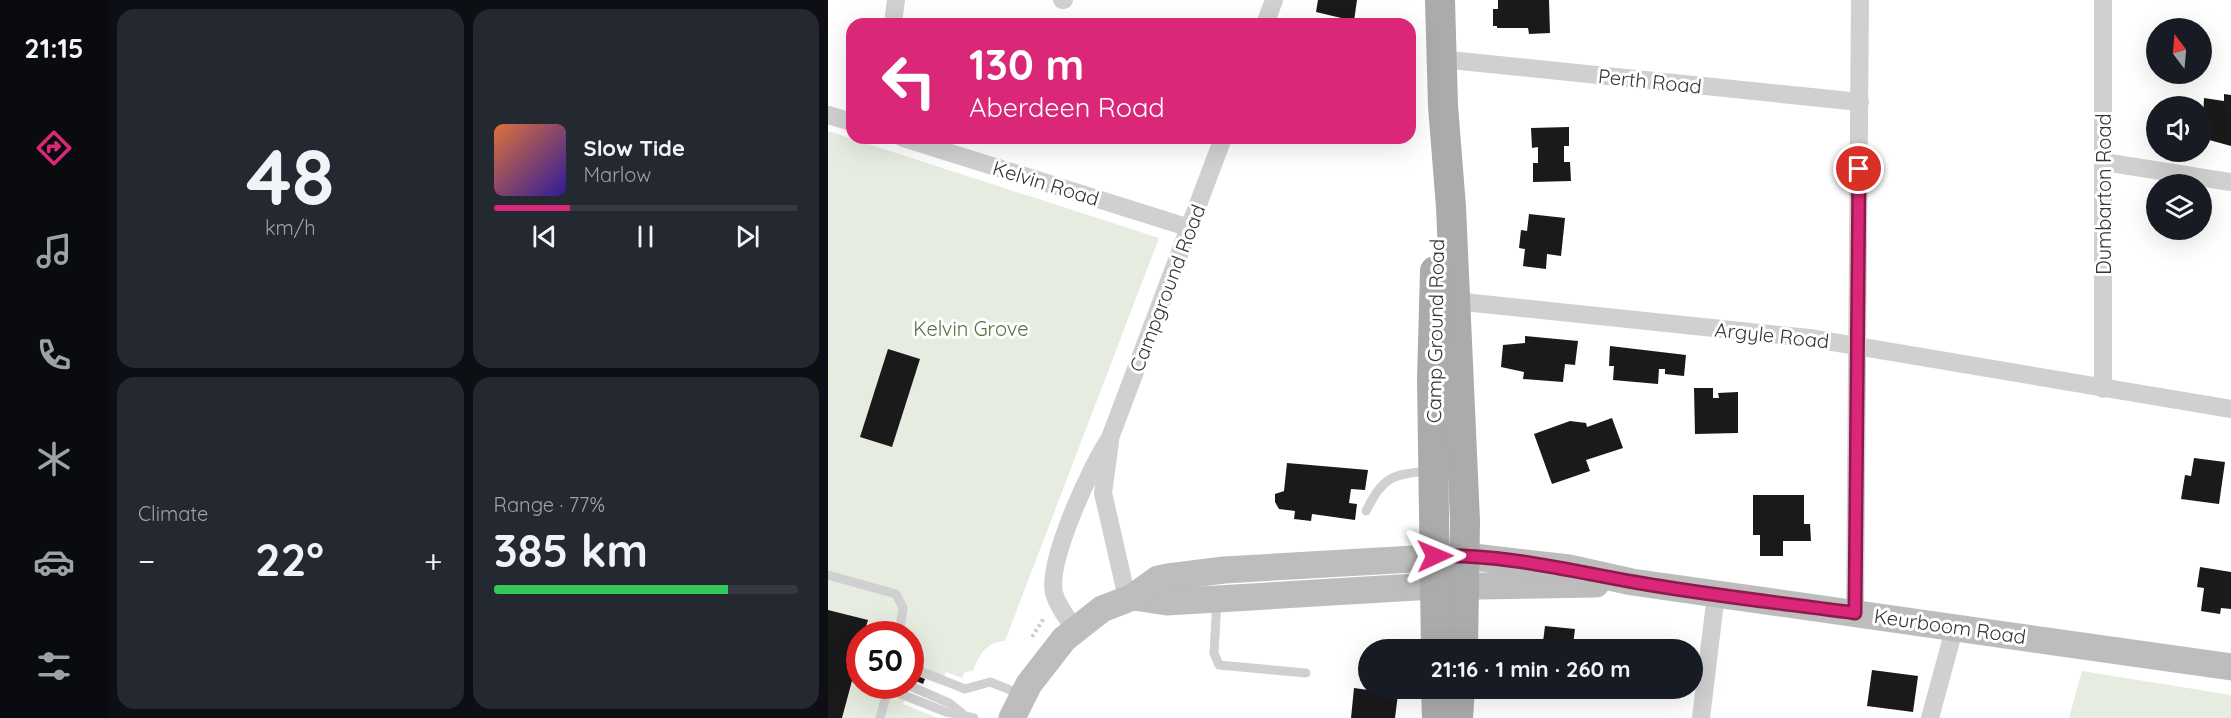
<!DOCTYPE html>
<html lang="en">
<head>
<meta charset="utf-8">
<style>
	body { margin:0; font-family:Quicksand,sans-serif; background:#242831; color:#f1f3f6; height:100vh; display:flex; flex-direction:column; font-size:22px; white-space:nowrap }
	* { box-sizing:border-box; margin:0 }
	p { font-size:20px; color:#9ea1a6 }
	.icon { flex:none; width:33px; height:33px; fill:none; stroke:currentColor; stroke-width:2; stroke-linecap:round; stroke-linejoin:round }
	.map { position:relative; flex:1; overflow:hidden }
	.sheet { display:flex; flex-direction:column; gap:9px; padding:9px; background:#0d0f14; width:720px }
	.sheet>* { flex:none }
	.top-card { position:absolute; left:18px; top:18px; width:570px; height:126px; border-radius:18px; box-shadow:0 6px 24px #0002; background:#db2777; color:#fff; overflow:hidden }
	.needle { width:39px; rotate:344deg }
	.buttons { position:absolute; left:1318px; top:18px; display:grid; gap:12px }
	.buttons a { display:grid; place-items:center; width:66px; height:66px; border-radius:50%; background:#171b24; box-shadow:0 6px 24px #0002; font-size:30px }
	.speed { position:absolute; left:18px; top:621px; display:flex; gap:12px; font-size:30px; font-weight:700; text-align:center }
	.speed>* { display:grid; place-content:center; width:78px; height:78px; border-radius:50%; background:#171b24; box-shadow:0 6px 24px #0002; line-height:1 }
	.speed .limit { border:9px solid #d22; background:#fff; color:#111 }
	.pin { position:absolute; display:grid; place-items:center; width:51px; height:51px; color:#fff; margin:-26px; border:3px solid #fff; border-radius:50%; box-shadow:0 2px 6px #0007 }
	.me { position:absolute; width:66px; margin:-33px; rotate:89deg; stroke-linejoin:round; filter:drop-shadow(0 0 4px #0008) }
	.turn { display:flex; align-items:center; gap:21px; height:126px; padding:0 24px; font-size:27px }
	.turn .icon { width:78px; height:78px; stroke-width:2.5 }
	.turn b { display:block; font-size:42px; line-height:51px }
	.big { font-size:45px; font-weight:700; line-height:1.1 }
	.sheet .card { flex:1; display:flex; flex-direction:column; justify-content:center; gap:9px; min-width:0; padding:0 21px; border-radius:18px; background:#242831 }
	.sheet .dial { align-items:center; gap:0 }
	.dial b { font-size:78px; line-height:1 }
	.song { display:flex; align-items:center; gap:18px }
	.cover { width:72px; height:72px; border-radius:9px; background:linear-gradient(135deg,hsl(20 70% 55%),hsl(250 70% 35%)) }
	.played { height:6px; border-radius:3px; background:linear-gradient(90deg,#db2777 25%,#363941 25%) }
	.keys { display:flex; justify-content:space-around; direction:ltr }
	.heat { display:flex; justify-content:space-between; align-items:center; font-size:33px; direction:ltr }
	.charge { height:9px; border-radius:4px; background:linear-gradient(90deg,#34c759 77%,#363941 0) }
	.sheet .tiles { flex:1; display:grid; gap:9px; grid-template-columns:repeat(2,1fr) }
	.trip { position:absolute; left:530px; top:639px; width:345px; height:60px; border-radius:30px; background:#171b24; box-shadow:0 6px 24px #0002; font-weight:700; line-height:60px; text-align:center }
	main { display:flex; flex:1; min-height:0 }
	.tabs { display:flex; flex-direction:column; width:108px; justify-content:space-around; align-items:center; background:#090b0e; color:#9ea1a6 }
	.tabs .icon { width:42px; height:42px }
	.tabs .active { color:#db2777 }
	.tabs b { font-size:27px; color:#f1f3f6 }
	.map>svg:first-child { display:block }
</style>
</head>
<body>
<main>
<nav class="tabs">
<b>21:15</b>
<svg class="icon active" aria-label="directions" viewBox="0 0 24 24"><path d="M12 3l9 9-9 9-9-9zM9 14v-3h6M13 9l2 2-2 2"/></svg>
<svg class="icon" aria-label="music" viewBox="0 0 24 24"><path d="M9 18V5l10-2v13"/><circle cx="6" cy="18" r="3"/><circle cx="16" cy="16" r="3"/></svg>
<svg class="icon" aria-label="phone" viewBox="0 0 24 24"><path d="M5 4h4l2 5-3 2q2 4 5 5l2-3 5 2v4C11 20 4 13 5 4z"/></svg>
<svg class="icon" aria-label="climate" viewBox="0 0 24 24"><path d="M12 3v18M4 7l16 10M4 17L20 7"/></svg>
<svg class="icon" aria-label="car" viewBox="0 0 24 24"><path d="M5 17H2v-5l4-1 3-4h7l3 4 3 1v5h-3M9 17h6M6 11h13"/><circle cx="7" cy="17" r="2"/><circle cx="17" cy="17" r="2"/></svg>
<svg class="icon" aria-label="filters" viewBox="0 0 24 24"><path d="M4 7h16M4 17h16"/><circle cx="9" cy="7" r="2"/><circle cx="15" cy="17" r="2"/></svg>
</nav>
<section class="sheet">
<div class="tiles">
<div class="card dial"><b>48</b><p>km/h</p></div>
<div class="card">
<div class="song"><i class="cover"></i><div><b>Slow Tide</b><p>Marlow</p></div></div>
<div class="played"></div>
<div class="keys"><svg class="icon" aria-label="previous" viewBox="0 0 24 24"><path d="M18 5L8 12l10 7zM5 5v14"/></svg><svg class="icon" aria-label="pause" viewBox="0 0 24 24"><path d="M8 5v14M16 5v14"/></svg><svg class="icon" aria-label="next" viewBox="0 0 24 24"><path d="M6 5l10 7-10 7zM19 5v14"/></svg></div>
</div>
<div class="card"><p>Climate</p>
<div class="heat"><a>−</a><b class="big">22°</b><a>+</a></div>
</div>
<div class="card"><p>Range · 77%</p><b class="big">385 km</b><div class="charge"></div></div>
</div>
</section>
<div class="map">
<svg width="1403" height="718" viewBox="0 0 1403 718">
	<rect width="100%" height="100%" fill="#fff"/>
	<g fill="#e6ecdf">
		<path d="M0 131 331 238 177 641C158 642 151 655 145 671L137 672 134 678 118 672 113 685 87 675 82 685V634H32V686H82L75 704 110 718H0Z"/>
		<path d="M1254 671 1403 695V718H1241Z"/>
	</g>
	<g fill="#1a1a1a">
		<path d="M490 0H529L526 21 488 12Z"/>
		<path d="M670 0H721L722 33 701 34 700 28H669V26H665V9H670Z"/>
		<path d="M1396 94 1403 95V146L1374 138 1376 98 1396 101Z"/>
		<path d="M741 127V146H736V162H742L743 181 705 182V163H710V147L704 148 703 128Z"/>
		<path d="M701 214 737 218 733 256 719 254 718 269 695 266 697 249 691 248 693 230 699 231Z"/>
		<path d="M697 336 750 341 747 365 737 364 735 382 695 379 696 372 673 367 675 345 697 343Z"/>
		<path d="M782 346 858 355 856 376 837 374V369H831L830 384 785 380 786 366H781Z"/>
		<path d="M60 349 92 359 64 447 32 437Z"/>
		<path d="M866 388H885V398H891L890 393 910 392V433L867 434Z"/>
		<path d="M784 418 795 448 758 460 762 471 724 484 706 434 742 421 758 423 759 427Z"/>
		<path d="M1366 458 1397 462 1391 504 1353 499 1357 475 1363 476Z"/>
		<path d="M459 463 540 470 537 490 523 489 521 503 529 504 527 520 484 514 483 521 466 519 467 511 451 509 447 502V494L456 491Z"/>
		<path d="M925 495H976V524H982L983 541H955V556H932V535H925Z"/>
		<path d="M1372 567 1403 572V609L1393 608 1392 614 1373 611 1376 588 1369 587Z"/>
		<path d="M0 610 40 620 36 634H32V651L14 718H0Z"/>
		<path d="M717 626 747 629 745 645H751V650H714Z"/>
		<path d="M1044 670 1090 676 1085 712 1039 706Z"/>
		<path d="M90 676 97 679 95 684 88 681Z"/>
		<path d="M526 688 570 694 567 718H523Z"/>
		<path d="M723 688H740V692L722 690Z"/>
	</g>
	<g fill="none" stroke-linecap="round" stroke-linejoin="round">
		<path stroke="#cdcdcd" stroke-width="4" stroke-dasharray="3 3" stroke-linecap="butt" d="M204 637 216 618"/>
		<g stroke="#d0d0d0" stroke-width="9">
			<path d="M538 511C556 476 563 475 600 471"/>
			<path d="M0 575 68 594 75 608 71 634"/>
			<path d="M389 600 386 653 391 665 478 673"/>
			<path d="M82 667 137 689 162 682 195 695"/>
			<path d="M82 686 121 703 134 713"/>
			<path d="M60 689 118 712 146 718"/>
			<path d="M52 718 61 686"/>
		</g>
		<g stroke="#d0d0d0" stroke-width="18">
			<path d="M234 0H236"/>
			<path d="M65 24 68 0"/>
			<path d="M437 24 446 0"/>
			<path d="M613 59 1032 102"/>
			<path d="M0 115 24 122"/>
			<path d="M75 138 362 228"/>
			<path d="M1276 162 1403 182"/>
			<path d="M626 301 981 338 1403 409"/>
			<path d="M1275 389V0"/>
			<path d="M282 442 275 493 299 598"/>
			<path d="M1027 613 1032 0"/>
			<path d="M247 629C239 618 230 607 226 593 219 561 263 466 282 438L395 138"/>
			<path d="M873 718 888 594"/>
			<path d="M1102 718 1127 626"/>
		</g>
		<g stroke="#bdbdbd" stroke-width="27">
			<path d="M305 597 339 602 588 587 768 584"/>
			<path d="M184 718 201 684 236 639 274 609 305 597 330 579 340 577 396 570 637 556 741 568 804 582 1403 667"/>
		</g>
		<g stroke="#ababab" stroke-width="30">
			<path d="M612 0 615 106 623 207 637 521 635 650"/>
			<path d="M607 271 604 380 608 650"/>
			<path d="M608 688 609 718"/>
			<path d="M630 718 632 688"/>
		</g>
	</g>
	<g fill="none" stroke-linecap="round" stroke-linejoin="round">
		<g stroke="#8e194d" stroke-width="15">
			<path id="route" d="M607 556C676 554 738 570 806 582 879 595 953 603 1027 613L1031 169"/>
		</g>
		<use href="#route" stroke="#db2777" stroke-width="10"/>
	</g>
	<g text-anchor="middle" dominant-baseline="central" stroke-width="6" stroke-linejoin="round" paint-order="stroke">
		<g font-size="20" fill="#333" stroke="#fff">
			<text transform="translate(822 81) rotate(6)">Perth Road</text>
			<text transform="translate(218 183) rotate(17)">Kelvin Road</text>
			<text transform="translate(1275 194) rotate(-90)">Dumbarton Road</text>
			<text transform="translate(339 288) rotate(-69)">Campground Road</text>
			<text transform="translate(607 331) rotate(-89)">Camp Ground Road</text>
			<text transform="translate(944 335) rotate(6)">Argyle Road</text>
			<text transform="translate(1122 626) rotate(8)">Keurboom Road</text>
		</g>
		<g font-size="20" fill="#56703f" stroke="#fff">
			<text x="143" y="328">Kelvin Grove</text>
		</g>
	</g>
</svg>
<div class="buttons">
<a><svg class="needle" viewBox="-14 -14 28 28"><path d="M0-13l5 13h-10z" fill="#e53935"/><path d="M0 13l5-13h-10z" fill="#9ea1a6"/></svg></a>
<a><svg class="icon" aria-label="sound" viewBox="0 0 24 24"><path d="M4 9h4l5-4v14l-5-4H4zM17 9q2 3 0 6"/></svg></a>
<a><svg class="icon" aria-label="layers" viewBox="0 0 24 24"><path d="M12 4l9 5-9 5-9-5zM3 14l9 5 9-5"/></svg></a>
</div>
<div class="speed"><div class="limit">50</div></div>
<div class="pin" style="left:1031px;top:169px;background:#d93025"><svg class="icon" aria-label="arrive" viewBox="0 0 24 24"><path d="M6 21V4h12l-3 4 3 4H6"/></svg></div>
<svg class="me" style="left:607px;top:556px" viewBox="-20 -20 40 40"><path d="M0-17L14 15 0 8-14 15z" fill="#db2777" stroke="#fff" stroke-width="4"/></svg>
<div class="trip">21:16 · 1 min · 260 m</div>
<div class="top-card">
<div class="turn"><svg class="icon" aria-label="left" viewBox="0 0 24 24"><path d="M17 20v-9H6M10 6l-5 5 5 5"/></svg><div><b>130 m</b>Aberdeen Road</div></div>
</div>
</div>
</main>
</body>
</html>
